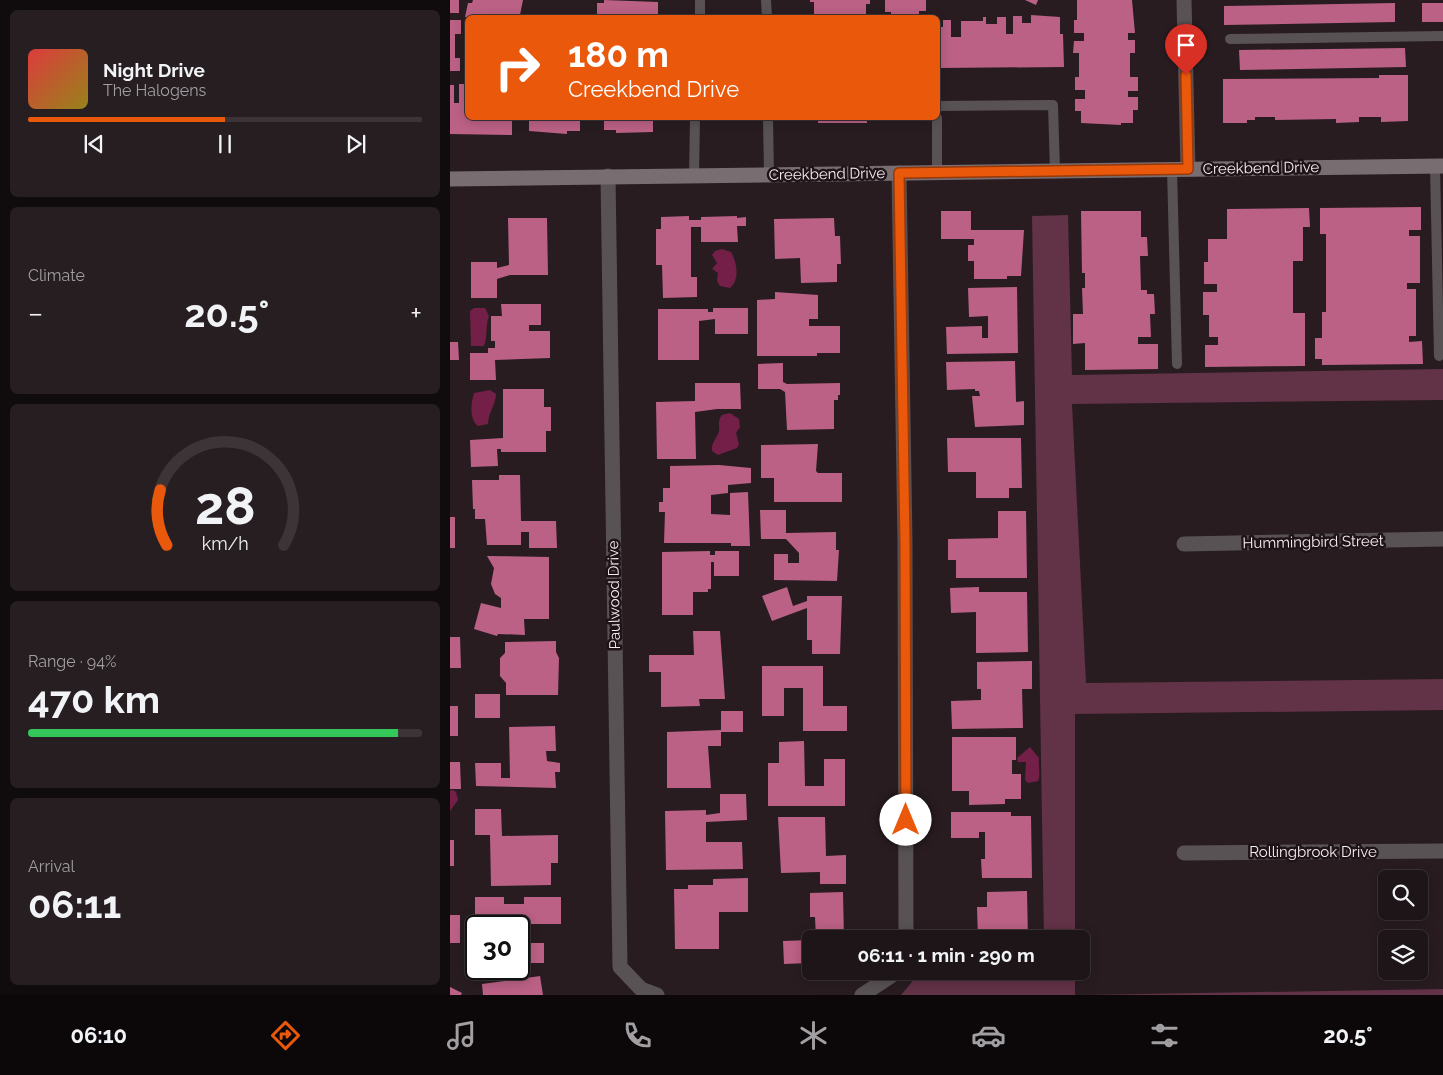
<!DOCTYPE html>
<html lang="en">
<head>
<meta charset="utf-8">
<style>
	body { margin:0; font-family:Raleway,sans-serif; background:#261e21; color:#f1f3f6; height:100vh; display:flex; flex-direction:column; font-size:19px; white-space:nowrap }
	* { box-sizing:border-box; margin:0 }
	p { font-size:16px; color:#a19fa2 }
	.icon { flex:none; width:28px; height:28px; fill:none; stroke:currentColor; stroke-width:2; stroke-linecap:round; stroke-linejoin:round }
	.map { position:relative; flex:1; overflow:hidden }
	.sheet { display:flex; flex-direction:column; gap:10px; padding:10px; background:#100c0d; width:450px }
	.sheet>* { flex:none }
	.guide { position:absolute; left:15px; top:15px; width:475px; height:105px; border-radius:8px; box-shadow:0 2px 12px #0003,0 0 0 1px #3c3437; background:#ea580c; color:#fff; overflow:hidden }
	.fabs { position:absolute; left:928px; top:870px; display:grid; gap:10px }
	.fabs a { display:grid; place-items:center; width:50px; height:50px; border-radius:8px; background:#1e1518; box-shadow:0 2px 12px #0003,0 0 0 1px #3c3437; font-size:25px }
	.speed { position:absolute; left:15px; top:915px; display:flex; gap:10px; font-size:25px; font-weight:700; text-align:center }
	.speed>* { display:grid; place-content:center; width:65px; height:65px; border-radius:50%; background:#1e1518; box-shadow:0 2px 12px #0003,0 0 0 1px #3c3437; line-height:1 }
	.speed .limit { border:2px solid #111; border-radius:8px; background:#fff; color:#111 }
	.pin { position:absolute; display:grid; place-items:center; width:42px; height:42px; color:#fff; margin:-51px -21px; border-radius:50% 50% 50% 0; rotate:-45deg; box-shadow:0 0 5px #0007 }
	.pin .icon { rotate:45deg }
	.me { position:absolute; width:55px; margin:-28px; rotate:0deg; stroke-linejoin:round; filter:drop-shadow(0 0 4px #0008) }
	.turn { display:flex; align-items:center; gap:18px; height:105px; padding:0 20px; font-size:22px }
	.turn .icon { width:65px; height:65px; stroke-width:2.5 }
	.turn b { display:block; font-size:35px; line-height:42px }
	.big { font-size:38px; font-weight:700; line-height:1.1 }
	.sheet .widget { flex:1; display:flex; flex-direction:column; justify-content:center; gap:8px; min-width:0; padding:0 18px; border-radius:8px; background:#261e21 }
	.sheet .dial { align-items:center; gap:0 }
	.dial svg { height:130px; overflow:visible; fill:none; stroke:#3c3437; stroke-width:7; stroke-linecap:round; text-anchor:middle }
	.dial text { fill:#f1f3f6; stroke:none }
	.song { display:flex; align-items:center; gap:15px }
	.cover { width:60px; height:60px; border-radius:8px; background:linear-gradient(135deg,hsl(0 70% 55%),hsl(50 70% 35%)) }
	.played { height:5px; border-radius:2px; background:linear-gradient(90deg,#ea580c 50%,#3c3437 50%) }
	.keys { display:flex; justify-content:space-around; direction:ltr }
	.heat { display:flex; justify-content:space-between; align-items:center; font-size:28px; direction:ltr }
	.charge { height:8px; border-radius:4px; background:linear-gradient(90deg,#34c759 94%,#3c3437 0) }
	.trip { position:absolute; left:352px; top:930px; width:288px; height:50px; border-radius:8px; background:#1e1518; box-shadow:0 2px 12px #0003,0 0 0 1px #3c3437; font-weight:700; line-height:50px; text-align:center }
	.dock { display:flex; height:80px; justify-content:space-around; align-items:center; background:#0c080a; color:#a19fa2 }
	.dock .icon { width:35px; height:35px }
	.dock .on { color:#ea580c }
	.dock b { font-size:22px; color:#f1f3f6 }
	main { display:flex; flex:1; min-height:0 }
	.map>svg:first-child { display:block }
</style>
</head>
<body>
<main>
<section class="sheet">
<div class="widget">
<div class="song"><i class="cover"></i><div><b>Night Drive</b><p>The Halogens</p></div></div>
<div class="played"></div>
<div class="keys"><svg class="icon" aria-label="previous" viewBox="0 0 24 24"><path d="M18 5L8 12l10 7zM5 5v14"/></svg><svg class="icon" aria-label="pause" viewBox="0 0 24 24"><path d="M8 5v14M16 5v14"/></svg><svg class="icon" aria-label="next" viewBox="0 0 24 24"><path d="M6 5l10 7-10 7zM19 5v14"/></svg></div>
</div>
<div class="widget"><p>Climate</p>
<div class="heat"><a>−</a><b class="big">20.5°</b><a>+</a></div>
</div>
<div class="widget dial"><svg viewBox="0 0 100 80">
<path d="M14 69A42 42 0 1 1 86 69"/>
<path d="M14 69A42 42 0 0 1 10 35" stroke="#ea580c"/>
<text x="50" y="56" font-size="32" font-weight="700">28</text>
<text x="50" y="72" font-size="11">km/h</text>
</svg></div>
<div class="widget"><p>Range · 94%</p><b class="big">470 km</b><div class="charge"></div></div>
<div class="widget"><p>Arrival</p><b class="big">06:11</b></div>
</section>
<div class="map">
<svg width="993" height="995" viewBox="0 0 993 995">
	<rect width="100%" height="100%" fill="#281c20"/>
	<g fill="#623246">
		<path d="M618 215 622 375 993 369V400L622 404 636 683 993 679V710L625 714V939H594L582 216Z"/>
		<path d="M471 971H625V995H451Z"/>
		<path d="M993 989V995H634Z"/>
	</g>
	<g fill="#731f47">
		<path d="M272 249 281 252C287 262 290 280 280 288L270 286 267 281 268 273 262 269 267 263 262 255 265 251Z"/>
		<path d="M24 308H35L39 316C35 327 38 335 34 346H21L20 311Z"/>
		<path d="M40 390 46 394C46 404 38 413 38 424L28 426C19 419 21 403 24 393Z"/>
		<path d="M280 413 289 419 290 427 286 433 289 444 287 448 268 455 262 451C261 442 267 439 269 431 270 424 267 421 272 415Z"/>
		<path d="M580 747 589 758C588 766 591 774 588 781L578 783 575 780 576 762H568L567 758Z"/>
		<path d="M3 790 6 792 8 800 0 811V791Z"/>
	</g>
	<g fill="#bb6186">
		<rect x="0" y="0" width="9" height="13"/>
		<path d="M23 0H73L70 15 75 18 15 17 18 3H22Z"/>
		<path d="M154 0 208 2V18H147V3H154Z"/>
		<path d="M360 0H420V4H416V18H364V2H360Z"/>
		<path d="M435 0H476V11H469V18H465V15L441 18V12H435Z"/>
		<path d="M575 0H588L586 5Z"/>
		<path d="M627 0H682L685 33H678V40H685V53H680V77H688V91H678V97H688V110H683V123H671V125L631 123V111H625V99H635V90H625V77H629V53H623L624 41H634V33H624V20H627Z"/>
		<path d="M945 3V22L774 25V6Z"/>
		<rect x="972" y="3" width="21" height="19"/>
		<rect x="100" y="14" width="27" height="4"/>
		<path d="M581 15 610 17V34H613L614 67 488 68V27H493V20H501V37H511V21H533V17H536V24H547V17H556V34H563V16H572V23H581Z"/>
		<path d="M0 20H11V34H5V58H10V71H0Z"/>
		<path d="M955 48 956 67 790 70 789 50Z"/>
		<path d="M929 75H958V121L931 122V117H909V122L886 123V119L825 120V117H805V120H797V123H773V79L929 78Z"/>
		<path d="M9 84H18V118H62V135L0 134V85H4V103H9Z"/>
		<path d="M79 118H130V131H117V134L79 131Z"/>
		<path d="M154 118H203V132L166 133V130H154Z"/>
		<rect x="368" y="118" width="49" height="5"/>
		<path d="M971 207V230H959V236H970V283H957V289H966V336H959V342L972 341 973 364 872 365V359H865V338H872V312H876V234H870V208Z"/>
		<path d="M859 208 860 227H853V261H843V313H855V366L755 367V345H768V337H759V315H753V292H767V284H754V262H758V239H777V209Z"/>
		<path d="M491 211H521V230H574L571 276H557V279H524V261H518V245H524V239H491Z"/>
		<path d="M631 211H691V237H697L698 256H690L691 290H697V294H704L705 314H700L701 337H688V344H708V369L635 370V343L623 344V314H633L632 288H635V273H632Z"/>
		<path d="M239 216V220H251V217L287 216V218L296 217V226H287L288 242H251V227H241V277H247V297L213 298 212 265H206V229H211V217Z"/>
		<path d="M58 218H97L98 275H60L47 279V298H21V262H47V268L59 265Z"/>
		<path d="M384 218 385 236H390L391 264H387V282L351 283 350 258 325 259 324 219Z"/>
		<path d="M567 287 568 353 497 354 496 327 532 326V338H538V316L519 317 518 288Z"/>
		<path d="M325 292 368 295V319H359V326H390V353H367V356H307V300L325 299Z"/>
		<path d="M51 304H91V325H79V331H100V358L45 360 46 380H20V353H38V348H45V341H41V316H52Z"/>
		<path d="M263 308H298V334H265V319L249 321V360H208V309H258V312H263Z"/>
		<path d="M0 342H8L9 360H0Z"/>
		<path d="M565 361 566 402 574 401V425L525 427 522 396H530L529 391H525V389L497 390 496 362Z"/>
		<path d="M333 363V382L337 384 390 383V395H388V400H384V429L337 430 335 392 330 389H308V364Z"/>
		<path d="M245 383H290L291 409H267L245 412 246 459H207L206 402 245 401Z"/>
		<path d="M53 389H94V407H101V431H96V452H51V449H47L48 466 21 467 20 440 53 438Z"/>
		<path d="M497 438H571L572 488H559V498H526V472H498Z"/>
		<path d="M368 444 366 471 368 473H392V502H324V478H311V445Z"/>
		<path d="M269 465 301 468V483L278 485V493L261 495V514L280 515V493L298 492 300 546H281V543H214L215 512H209V502H213V488H220V466Z"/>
		<path d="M49 475H70L71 521H106L107 548H79V532H71V545H37L35 519H25V509H23L22 480H49Z"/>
		<path d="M310 510H336V533L386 532V550H389L387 581 324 580V554H338V563H349V553L336 539H311Z"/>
		<path d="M548 511H576L577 578H506V560H498V539L548 538Z"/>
		<rect x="0" y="517" width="5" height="31"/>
		<path d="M260 551V555H265V551H289V576H264V562H261V589H258V592H243V615H212V552Z"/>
		<path d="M37 556 99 557V619H74L75 635 48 634 47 636 24 629 31 603 51 608V598L45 594 41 584 44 568Z"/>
		<path d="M337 587 343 606 357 601V596H392L390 654H362V640H357V608L322 621 312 596Z"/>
		<path d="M529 587V592H577L578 652 526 653V612L501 613 500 588Z"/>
		<path d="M243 631H270L275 699H249L250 706 211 707V672H199V655H244Z"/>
		<path d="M0 637H10L11 668H0Z"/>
		<path d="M106 641V652L109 658 108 695H56V683L50 676V658L55 653V642Z"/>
		<path d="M582 661V689H572L573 728 502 729 501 701 531 700V689H527V662Z"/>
		<path d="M312 666H373V706H397V731H353V688H334V716H312Z"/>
		<rect x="25" y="694" width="25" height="24"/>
		<rect x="0" y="706" width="8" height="30"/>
		<path d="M271 711H293V732H271V746H258L261 788H217V732L271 730Z"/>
		<path d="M105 726 106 751H96L97 761 110 763V772H105L106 788 26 786 25 763H51V778H60L59 727Z"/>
		<path d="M502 737H566V760H562V774H571V799H555V804L519 805V791H502Z"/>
		<path d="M354 741 355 786H374V759H395V806H318V763H329V742Z"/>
		<path d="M0 762H10L11 789H0Z"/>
		<path d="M270 794H296L297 820 256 822V842H292L293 869 216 870 215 811 256 810V815L270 813Z"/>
		<path d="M25 809H51L52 836 108 835V863H101V885L41 886 40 835H25Z"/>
		<path d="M501 812H561V816H581L582 878H532L531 859H535V832H529V838H501Z"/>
		<path d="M328 817H375L376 856 396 855V884H370V872L331 873Z"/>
		<rect x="0" y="840" width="4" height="26"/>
		<path d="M298 878V912H269V949H225L224 889H238V885H263V879Z"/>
		<path d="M577 891 578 939H528L527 907H537V892Z"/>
		<path d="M393 892 394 939H366L365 917H360V893Z"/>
		<path d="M25 897H54V904H74V897H111V924H78V943H94V963H69V926H42V918L25 917Z"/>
		<rect x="0" y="915" width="10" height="28"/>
		<path d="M361 940V963L334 964 333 941Z"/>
		<path d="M90 976 93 995H33L32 984Z"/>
		<path d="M0 987 12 993 11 995H0Z"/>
	</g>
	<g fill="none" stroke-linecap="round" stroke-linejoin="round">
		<g stroke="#585254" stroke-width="10">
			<path d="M250 0V18"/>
			<path d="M316 0 317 18"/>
			<path d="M780 39 993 36"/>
			<path d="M488 106 603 105 605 171"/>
			<path d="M318 118 319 175"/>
			<path d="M487 118V173"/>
			<path d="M985 166 989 356"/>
			<path d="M722 169 727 364"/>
			<path d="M244 176 245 118"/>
		</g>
		<g stroke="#585254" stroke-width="15">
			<path d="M734 0 738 169"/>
			<path d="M449 173 455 542 456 939"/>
			<path d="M158 176 170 967 191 989 207 995"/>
			<path d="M734 544 993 539"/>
			<path d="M734 853 993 851"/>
			<path d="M412 995 441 976 443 971"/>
		</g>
		<path stroke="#786e71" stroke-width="15" d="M0 179 993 166"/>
	</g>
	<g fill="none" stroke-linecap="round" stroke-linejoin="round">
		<g stroke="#983908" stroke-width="12">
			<path id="route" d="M456 820 455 542 449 173 738 169 736 75"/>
		</g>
		<use href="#route" stroke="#ea580c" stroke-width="9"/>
	</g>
	<g text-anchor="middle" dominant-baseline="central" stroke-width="5" stroke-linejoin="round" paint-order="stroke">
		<g font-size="15" fill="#f7eef1" stroke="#1e1317">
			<text transform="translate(811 168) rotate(-1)">Creekbend Drive</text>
			<text transform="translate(377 174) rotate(-1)">Creekbend Drive</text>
			<text transform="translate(863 542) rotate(-1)">Hummingbird Street</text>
			<text transform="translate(164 595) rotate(-91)">Paulwood Drive</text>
			<text x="863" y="852">Rollingbrook Drive</text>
		</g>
	</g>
</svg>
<div class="fabs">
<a><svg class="icon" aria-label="search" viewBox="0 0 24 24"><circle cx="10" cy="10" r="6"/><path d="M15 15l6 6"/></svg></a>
<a><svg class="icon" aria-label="layers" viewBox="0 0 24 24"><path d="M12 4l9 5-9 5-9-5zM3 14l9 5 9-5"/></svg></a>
</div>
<div class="speed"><div class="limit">30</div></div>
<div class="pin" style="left:736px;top:75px;background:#d93025"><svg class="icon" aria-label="arrive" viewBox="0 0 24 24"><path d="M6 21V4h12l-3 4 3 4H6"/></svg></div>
<svg class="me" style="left:456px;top:820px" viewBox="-20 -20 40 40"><circle r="19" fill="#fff"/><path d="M0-13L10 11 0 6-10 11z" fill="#ea580c"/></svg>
<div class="trip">06:11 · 1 min · 290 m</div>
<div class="guide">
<div class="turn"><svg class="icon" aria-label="right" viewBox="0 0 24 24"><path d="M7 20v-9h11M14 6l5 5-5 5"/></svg><div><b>180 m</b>Creekbend Drive</div></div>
</div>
</div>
</main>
<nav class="dock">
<b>06:10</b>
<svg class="icon on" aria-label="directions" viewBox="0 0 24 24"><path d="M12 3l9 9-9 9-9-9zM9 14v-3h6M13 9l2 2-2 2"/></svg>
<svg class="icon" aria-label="music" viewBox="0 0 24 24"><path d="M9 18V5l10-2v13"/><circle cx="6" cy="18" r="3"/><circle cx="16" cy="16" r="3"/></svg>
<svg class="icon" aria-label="phone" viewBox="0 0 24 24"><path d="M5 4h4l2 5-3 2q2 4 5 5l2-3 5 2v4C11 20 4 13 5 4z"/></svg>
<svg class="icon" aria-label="climate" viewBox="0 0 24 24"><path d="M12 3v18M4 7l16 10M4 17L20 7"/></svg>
<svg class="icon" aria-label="car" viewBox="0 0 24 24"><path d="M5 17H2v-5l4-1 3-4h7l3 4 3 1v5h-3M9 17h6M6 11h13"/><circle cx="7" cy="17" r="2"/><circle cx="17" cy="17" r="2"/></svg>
<svg class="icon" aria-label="filters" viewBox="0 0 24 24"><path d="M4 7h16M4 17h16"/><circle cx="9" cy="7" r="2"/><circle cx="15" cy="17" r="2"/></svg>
<b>20.5°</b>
</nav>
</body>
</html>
